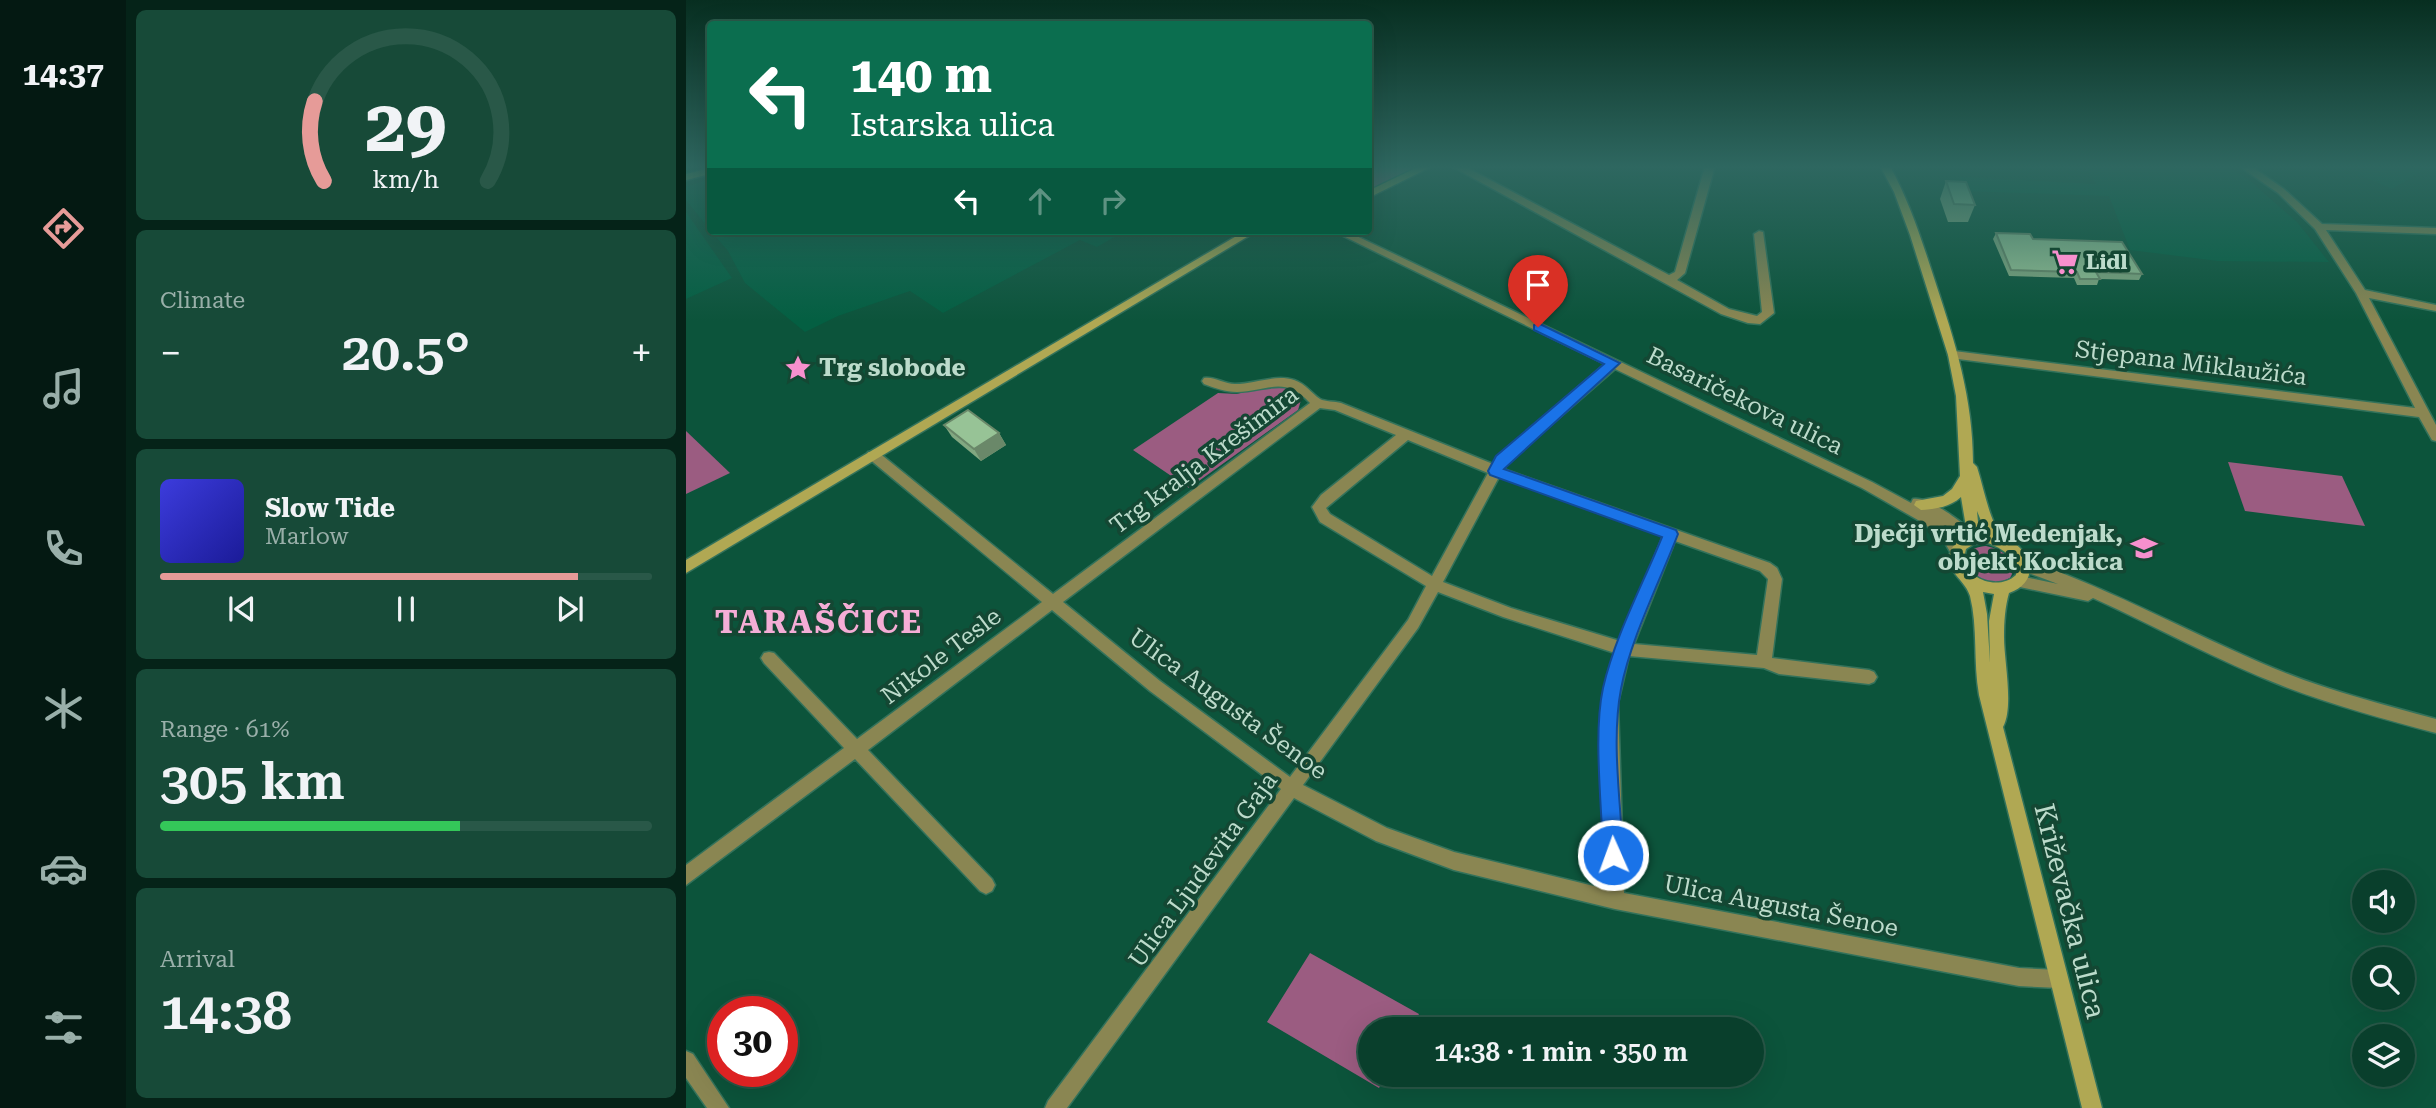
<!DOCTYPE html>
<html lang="en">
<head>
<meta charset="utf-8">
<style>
	body { margin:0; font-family:"Roboto Serif",serif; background:#174a38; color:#f1f3f6; height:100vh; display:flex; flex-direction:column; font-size:26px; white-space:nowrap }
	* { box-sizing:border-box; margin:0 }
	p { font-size:23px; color:#99afa9 }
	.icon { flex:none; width:38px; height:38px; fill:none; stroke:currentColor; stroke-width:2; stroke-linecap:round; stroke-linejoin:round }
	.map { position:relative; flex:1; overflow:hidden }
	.side { display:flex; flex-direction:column; gap:10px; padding:10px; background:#052318; width:560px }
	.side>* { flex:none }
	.banner { position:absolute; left:21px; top:21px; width:665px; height:214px; border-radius:7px; box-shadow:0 7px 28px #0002,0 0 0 2px #295848; background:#0b6e4f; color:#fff; overflow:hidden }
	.fabs { position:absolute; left:1666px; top:870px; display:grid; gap:14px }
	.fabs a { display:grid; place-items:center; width:63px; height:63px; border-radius:50%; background:#093f2c; box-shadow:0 7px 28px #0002,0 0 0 2px #295848; font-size:35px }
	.speed { position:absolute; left:21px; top:996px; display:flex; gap:14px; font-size:35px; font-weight:700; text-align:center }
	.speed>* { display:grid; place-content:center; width:91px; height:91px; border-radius:50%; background:#093f2c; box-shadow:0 7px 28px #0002,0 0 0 2px #295848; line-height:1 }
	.speed .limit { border:10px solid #d22; background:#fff; color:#111 }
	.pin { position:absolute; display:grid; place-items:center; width:60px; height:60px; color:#fff; margin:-72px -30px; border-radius:50% 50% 50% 0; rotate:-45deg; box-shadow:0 0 7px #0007 }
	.pin .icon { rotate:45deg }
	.me { position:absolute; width:77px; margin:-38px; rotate:358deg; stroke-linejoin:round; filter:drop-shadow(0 0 5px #0008) }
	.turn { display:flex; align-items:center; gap:24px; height:147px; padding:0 28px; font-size:32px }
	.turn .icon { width:91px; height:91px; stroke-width:2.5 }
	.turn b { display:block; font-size:49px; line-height:60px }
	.lanes { display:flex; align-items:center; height:66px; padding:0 28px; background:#0003; justify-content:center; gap:35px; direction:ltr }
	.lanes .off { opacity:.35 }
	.big { font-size:52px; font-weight:600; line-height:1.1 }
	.side .card { flex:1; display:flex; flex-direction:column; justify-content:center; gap:10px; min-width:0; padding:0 24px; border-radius:10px; background:#174a38 }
	.side .dial { align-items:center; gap:0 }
	.dial svg { height:182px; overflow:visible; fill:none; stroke:#295848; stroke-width:7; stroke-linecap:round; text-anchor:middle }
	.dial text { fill:#f1f3f6; stroke:none }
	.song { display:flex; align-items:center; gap:21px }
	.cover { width:84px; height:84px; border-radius:10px; background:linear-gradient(135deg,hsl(240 70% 55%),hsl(240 70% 35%)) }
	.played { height:7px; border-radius:4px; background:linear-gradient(90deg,#e69b98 85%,#295848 85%) }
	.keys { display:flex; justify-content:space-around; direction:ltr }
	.heat { display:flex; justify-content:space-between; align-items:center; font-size:38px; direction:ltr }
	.charge { height:10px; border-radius:5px; background:linear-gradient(90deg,#34c759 61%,#295848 0) }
	.trip { position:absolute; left:672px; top:1017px; width:406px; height:70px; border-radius:35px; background:#093f2c; box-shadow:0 7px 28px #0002,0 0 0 2px #295848; font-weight:600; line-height:70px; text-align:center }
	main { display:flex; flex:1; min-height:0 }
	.dock { display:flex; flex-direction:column; width:126px; justify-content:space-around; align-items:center; background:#041912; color:#99afa9 }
	.dock .icon { width:49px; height:49px }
	.dock .current { color:#e69b98 }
	.dock b { font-size:32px; color:#f1f3f6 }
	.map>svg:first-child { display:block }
</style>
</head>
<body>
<main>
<nav class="dock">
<b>14:37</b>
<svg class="icon current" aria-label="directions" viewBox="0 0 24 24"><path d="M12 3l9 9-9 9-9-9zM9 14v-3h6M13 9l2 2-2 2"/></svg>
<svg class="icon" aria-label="music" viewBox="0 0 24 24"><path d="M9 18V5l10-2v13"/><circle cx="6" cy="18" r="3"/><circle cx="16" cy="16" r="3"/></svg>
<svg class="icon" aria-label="phone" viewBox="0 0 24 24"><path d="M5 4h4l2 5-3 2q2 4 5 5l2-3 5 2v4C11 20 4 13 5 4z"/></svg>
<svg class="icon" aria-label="climate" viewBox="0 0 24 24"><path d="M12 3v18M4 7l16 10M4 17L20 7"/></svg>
<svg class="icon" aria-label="car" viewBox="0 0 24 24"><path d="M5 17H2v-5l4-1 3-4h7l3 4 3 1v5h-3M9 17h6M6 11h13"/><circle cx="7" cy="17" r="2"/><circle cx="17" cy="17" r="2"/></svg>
<svg class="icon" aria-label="filters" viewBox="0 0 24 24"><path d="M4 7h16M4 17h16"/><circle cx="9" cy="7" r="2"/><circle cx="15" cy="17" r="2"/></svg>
</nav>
<section class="side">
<div class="card dial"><svg viewBox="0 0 100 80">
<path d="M14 69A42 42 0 1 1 86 69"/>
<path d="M14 69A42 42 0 0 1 10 34" stroke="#e69b98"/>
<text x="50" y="56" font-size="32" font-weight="700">29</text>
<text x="50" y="72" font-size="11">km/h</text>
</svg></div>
<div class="card"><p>Climate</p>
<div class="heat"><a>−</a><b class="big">20.5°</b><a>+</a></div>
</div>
<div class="card">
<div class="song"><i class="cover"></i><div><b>Slow Tide</b><p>Marlow</p></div></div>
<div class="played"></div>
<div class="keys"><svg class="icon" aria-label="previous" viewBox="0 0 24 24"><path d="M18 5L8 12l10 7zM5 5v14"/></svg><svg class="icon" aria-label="pause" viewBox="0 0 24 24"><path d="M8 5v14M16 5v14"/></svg><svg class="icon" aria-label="next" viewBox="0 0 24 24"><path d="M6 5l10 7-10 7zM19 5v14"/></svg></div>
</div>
<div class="card"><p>Range · 61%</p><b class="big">305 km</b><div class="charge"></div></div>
<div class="card"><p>Arrival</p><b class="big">14:38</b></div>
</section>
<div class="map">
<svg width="1750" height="1108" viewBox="0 0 1750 1108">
	<rect width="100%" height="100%" fill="#0c543b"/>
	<g fill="#045f42">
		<path d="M1399 166H1542L1564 181 1611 222 1643 262 1532 261 1444 250 1423 196 1277 191 1274 177 1410 184Z"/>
		<path d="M1683 166H1744L1706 189 1672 174Z"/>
		<path d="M24 179V230L0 200V187Z"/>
		<path d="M0 212 46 278 0 299Z"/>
		<path d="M25 231H439L411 247 394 240 257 313 224 291 152 316 119 332 59 283 42 251Z"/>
	</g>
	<g fill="#9b5c81">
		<path d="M683 166H724L729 168 683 191Z"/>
		<path d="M599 385 610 390 616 397 612 410 503 488 447 450 532 393 551 394 579 386Z"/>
		<path d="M0 431 44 473 0 494Z"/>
		<path d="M1542 462 1656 476 1679 526 1559 511Z"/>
		<path d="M1300 546C1315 549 1335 560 1324 578 1309 586 1294 581 1283 569 1276 554 1285 547 1300 546Z"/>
		<path d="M624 953 733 1014 725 1029H684V1074L700 1075 693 1088 581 1022Z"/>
	</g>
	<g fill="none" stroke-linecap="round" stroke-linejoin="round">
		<g stroke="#33725b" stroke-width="3">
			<g id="street">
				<path d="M765 166H778L983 275 989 272 1019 166H1029L999 273 991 280 1043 309 1071 316 1076 312 1068 234 1073 231 1077 232 1088 313 1074 324 1062 323 1035 314Z"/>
				<path d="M1553 166H1565L1598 189 1636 224 1750 228V234L1640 230 1679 290 1750 305V311L1683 298 1750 425V441L1746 440 1733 417 1264 358 1262 355 1268 351 1729 408 1670 293 1629 229 1592 193Z"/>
				<path d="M647 231H660L1186 482 1225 503 1227 499C1243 496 1283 526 1292 539L1290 543H1280L1259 525 1258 524 1269 535 1278 551 1276 555H1266L1259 543 1239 524 1176 488 929 369 821 463 818 469 823 471 1084 563 1091 568 1096 579 1086 658 1183 670 1188 672 1191 677 1188 682 1183 684 1093 674 1078 668 943 656 932 703 938 893 1333 968 1373 970 1380 972 1382 979 1380 986 1373 988 1333 986 929 909 768 870 690 841 608 798 381 1108H359L362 1101 595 789 464 691 366 610 182 750 306 879 309 885 306 891 300 894 294 891 169 759 0 885V865L158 748 78 663 75 658 78 653 83 652 88 653 171 739 356 602 182 458 181 455 182 452H192L367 594 624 403C598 375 583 391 551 392 539 392 529 388 518 384L516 381 518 378C528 376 538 384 549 384 569 384 589 374 608 380 620 384 625 393 634 399 639 402 649 401 655 403L807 464 811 457 919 364ZM634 408 649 410 710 435 635 495 626 507 634 522 740 586 722 620 604 777 474 681 377 602ZM722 440 802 473 746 576 644 514 640 508ZM813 477 977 536 934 641 825 608 757 582ZM989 541 1074 571 1082 579 1071 655 948 644ZM752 592 817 617 929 653 916 703 920 889 768 852 701 828 617 785 732 628Z"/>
				<path d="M1337 559C1424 588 1503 633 1587 668 1640 690 1695 704 1750 719V733C1698 719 1647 705 1597 686 1532 661 1471 627 1407 598L1402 601 1329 586 1327 582 1329 578 1334 576 1372 584 1332 569 1330 565 1332 561Z"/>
				<path d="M0 1051 7 1054 43 1108H21L0 1078Z"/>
			</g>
		</g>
		<g stroke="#33725b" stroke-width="3">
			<g id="secondary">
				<path d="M734 166H747L682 198V191Z"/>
				<path d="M1194 166H1204C1224 203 1236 241 1249 281 1269 342 1287 398 1287 463L1291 467C1297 486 1301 508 1309 525 1315 537 1323 538 1333 547 1351 564 1346 585 1323 593 1319 607 1318 622 1318 637 1318 661 1328 707 1317 727L1416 1108H1396L1293 695C1287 662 1292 628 1284 596 1280 582 1263 573 1263 558 1264 547 1271 541 1279 536L1280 527 1275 497C1264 507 1250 509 1235 510L1228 505 1230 501 1257 496 1266 489 1274 476 1270 396 1262 355 1224 235 1208 192ZM1291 511 1300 533H1293ZM1302 543C1317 549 1331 557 1330 575 1311 593 1272 577 1280 549L1288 544ZM1297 592 1308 594 1303 621 1304 663 1301 614Z"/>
				<path d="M24 168V174L0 180V174Z"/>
				<path d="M559 231H571L0 573V560Z"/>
			</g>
		</g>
		<use href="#street" fill="#8a8652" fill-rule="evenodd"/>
		<use href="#secondary" fill="#b0a853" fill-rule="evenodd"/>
	</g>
	<g fill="#82a881">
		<path d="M1260 181 1289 205 1282 222H1262L1254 199Z"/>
		<path d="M1310 233 1347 239 1456 274 1453 280 1413 279 1411 285H1391L1388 278 1323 276 1307 239Z"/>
		<path d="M258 425 313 433 320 445 295 461 266 437Z"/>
	</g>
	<path fill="#6a8869" d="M313 433 320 445 295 461 288 449Z"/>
	<g fill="#97c396" stroke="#6a8869" stroke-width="2">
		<path d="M1260 181 1280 182 1289 205 1268 204Z"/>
		<path d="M1310 233 1344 234 1347 239 1436 242 1456 274 1410 272 1414 279H1394L1391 272 1325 270Z"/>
		<path d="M282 410 313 433 288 449 258 425Z"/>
	</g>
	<linearGradient id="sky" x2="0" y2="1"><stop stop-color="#072e20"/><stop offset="0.52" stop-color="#2e6760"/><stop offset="1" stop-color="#2e6760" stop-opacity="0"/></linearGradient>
	<rect width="1750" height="321" fill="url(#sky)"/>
	<path fill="#1a73e8" stroke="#114b97" stroke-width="2" d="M852 323 934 363 818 469 990 530 992 534C974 581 944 640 935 689 925 741 935 803 937 855L934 862 927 865 920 862 917 855C916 807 907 734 917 688 929 636 956 586 976 537L804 475 802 471 810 456 918 364 848 330V325Z"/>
	<defs>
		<g id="supermarket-bare" transform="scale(2.1)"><path d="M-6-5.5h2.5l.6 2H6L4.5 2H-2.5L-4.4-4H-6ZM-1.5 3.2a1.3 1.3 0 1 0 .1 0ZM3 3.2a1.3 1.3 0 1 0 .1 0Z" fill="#f790ce" stroke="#144733" stroke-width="2.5" paint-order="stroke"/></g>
		<g id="sight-bare" transform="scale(2.1)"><path d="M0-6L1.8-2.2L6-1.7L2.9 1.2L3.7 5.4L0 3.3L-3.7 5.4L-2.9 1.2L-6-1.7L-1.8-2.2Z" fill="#f790ce" stroke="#144733" stroke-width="2.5" paint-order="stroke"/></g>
		<g id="school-bare" transform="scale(2.1)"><path d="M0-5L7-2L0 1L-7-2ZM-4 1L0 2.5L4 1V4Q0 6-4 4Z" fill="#f790ce" stroke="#144733" stroke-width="2.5" paint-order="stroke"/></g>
	</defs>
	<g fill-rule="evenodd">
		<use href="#supermarket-bare" x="1379" y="262"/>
		<use href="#sight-bare" x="112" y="368"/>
		<use href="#school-bare" x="1458" y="548"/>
	</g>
	<g text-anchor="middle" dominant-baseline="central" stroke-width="7" stroke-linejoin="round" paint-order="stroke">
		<g font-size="21" font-weight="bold" fill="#bcdbcb" stroke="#144733" text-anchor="start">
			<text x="1400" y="262">Lidl</text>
		</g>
		<g font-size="24" fill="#bcdbcb" stroke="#144733">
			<text transform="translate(1505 363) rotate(7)">Stjepana Miklaužića</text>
			<text transform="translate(1059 401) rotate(26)">Basaričekova ulica</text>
			<text transform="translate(518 460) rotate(-37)">Trg kralja Krešimira</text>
			<text transform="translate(255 656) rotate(-37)">Nikole Tesle</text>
			<text transform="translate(542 704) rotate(36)">Ulica Augusta Šenoe</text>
			<text transform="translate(517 870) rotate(-54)">Ulica Ljudevita Gaja</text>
			<text transform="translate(1095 906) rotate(11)">Ulica Augusta Šenoe</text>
		</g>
		<g font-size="24" font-weight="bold" fill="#bcdbcb" stroke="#144733" text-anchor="start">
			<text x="133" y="368">Trg slobode</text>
			<text x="1437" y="534" text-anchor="end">Dječji vrtić Medenjak,<tspan x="1437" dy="28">objekt Kockica</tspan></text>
		</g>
		<g font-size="28" fill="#bcdbcb" stroke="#144733">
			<text transform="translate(1384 911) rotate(76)">Križevačka ulica</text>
		</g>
		<g font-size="32" font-weight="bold" letter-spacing="2" fill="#f5add6" stroke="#144733">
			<text x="133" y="622">TARAŠČICE</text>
		</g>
	</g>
</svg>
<div class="fabs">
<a><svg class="icon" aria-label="sound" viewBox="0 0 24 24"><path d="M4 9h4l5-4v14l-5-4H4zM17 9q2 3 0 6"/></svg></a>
<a><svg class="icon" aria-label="search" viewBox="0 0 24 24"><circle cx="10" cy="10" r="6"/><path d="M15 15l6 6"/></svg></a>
<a><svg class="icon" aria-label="layers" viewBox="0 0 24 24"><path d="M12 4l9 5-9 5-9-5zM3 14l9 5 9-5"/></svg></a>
</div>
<div class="speed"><div class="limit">30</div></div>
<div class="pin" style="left:852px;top:327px;background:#d93025"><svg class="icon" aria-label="arrive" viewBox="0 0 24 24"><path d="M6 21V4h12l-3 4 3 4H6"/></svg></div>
<svg class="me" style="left:927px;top:855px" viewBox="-20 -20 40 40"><circle r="17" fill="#1a73e8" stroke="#fff" stroke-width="3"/><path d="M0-11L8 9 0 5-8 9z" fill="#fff"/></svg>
<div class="trip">14:38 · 1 min · 350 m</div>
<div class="banner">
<div class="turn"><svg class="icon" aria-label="left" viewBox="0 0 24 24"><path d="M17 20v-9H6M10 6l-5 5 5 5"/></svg><div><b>140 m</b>Istarska ulica</div></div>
<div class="lanes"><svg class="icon" aria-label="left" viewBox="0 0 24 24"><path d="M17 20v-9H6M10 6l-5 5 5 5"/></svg><svg class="icon off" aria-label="ahead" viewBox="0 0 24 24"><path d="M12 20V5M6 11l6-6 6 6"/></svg><svg class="icon off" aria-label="right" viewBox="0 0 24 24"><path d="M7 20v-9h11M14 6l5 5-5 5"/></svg></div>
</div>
</div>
</main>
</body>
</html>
